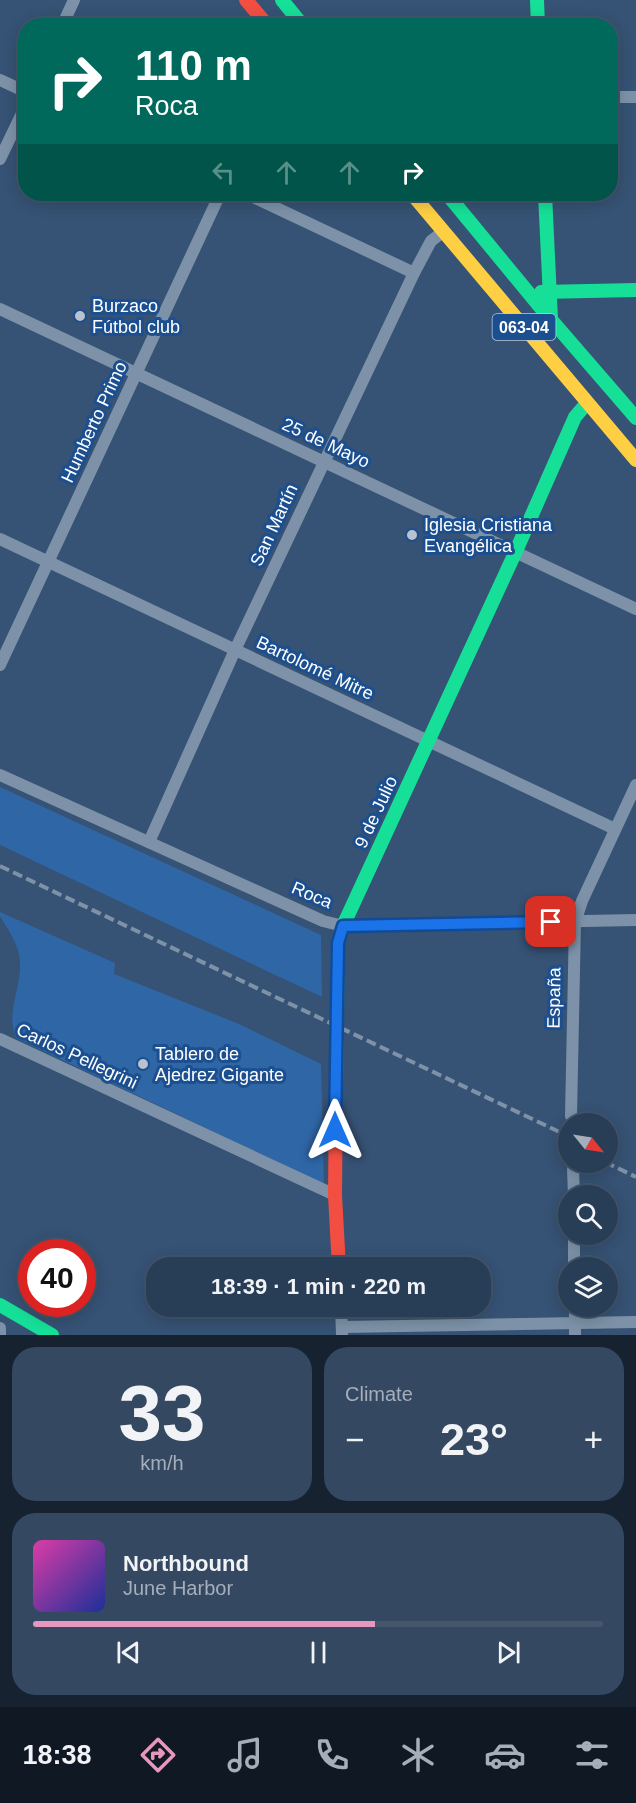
<!DOCTYPE html>
<html lang="en">
<head>
<meta charset="utf-8">
<style>
	body { margin:0; font-family:Arial,sans-serif; background:#344961; color:#f1f3f6; height:100vh; display:flex; flex-direction:column; font-size:22px; white-space:nowrap }
	* { box-sizing:border-box; margin:0 }
	p { font-size:20px; color:#a5aeba }
	.icon { flex:none; width:33px; height:33px; fill:none; stroke:currentColor; stroke-width:2; stroke-linecap:round; stroke-linejoin:round }
	.map { position:relative; height:1335px; overflow:hidden }
	.details { display:flex; flex-direction:column; gap:12px; padding:12px; background:#162230; flex:1 }
	.details>* { flex:none }
	.banner { position:absolute; left:18px; top:18px; width:600px; height:183px; border-radius:24px; box-shadow:0 3px 15px #0003,0 0 0 2px #44576d; background:#00695c; color:#fff; overflow:hidden }
	.needle { width:39px; rotate:120deg }
	.tools { position:absolute; left:558px; top:1113px; display:grid; gap:12px }
	.tools a { display:grid; place-items:center; width:60px; height:60px; border-radius:50%; background:#283e57; box-shadow:0 3px 15px #0003,0 0 0 2px #44576d; font-size:30px }
	.speed { position:absolute; left:18px; top:1239px; display:flex; gap:12px; font-size:30px; font-weight:700; text-align:center }
	.speed>* { display:grid; place-content:center; width:78px; height:78px; border-radius:50%; background:#283e57; box-shadow:0 3px 15px #0003,0 0 0 2px #44576d; line-height:1 }
	.speed .limit { border:9px solid #d22; background:#fff; color:#111 }
	.pin { position:absolute; display:grid; place-items:center; width:51px; height:51px; color:#fff; margin:-26px; border-radius:12px; box-shadow:0 3px 9px #0006 }
	.me { position:absolute; width:66px; margin:-33px; rotate:0deg; stroke-linejoin:round; filter:drop-shadow(0 0 4px #0008) }
	.turn { display:flex; align-items:center; gap:21px; height:126px; padding:0 18px; font-size:27px }
	.turn .icon { width:78px; height:78px; stroke-width:2.5 }
	.turn b { display:block; font-size:42px; line-height:51px }
	.lanes { display:flex; align-items:center; height:57px; padding:0 18px; background:#0003; justify-content:center; gap:30px; direction:ltr }
	.lanes .off { opacity:.35 }
	.big { font-size:45px; font-weight:700; line-height:1.1 }
	.details .card { flex:1; display:flex; flex-direction:column; justify-content:center; gap:9px; min-width:0; padding:0 21px; border-radius:24px; background:#344961 }
	.details .dial { align-items:center; gap:0 }
	.dial b { font-size:78px; line-height:1 }
	.song { display:flex; align-items:center; gap:18px }
	.cover { width:72px; height:72px; border-radius:9px; background:linear-gradient(135deg,hsl(320 70% 55%),hsl(230 70% 35%)) }
	.played { height:6px; border-radius:3px; background:linear-gradient(90deg,#e797bd 60%,#44576d 60%) }
	.keys { display:flex; justify-content:space-around; direction:ltr }
	.heat { display:flex; justify-content:space-between; align-items:center; font-size:33px; direction:ltr }
	.details .tiles { flex:1; display:grid; gap:12px; grid-template-columns:1fr 1fr }
	.card:last-child { grid-column:span 2 }
	.trip { position:absolute; left:146px; top:1257px; width:345px; height:60px; border-radius:24px; background:#283e57; box-shadow:0 3px 15px #0003,0 0 0 2px #44576d; font-weight:700; line-height:60px; text-align:center }
	.menu { display:flex; height:96px; justify-content:space-around; align-items:center; background:#101923; color:#a5aeba }
	.menu .icon { width:42px; height:42px }
	.menu .on { color:#e797bd }
	.menu b { font-size:27px; color:#f1f3f6 }
	.map>svg:first-child { display:block }
</style>
</head>
<body>
<div class="map">
<svg width="636" height="1335" viewBox="0 0 636 1335">
	<rect width="100%" height="100%" fill="#365274"/>
	<g fill="#2f66a5">
		<path d="M0 787 321 935 322 997 0 845Z"/>
		<path d="M0 912 115 963 114 974 239 1024 321 1064 324 1184 16 1038C4 1011 25 983 19 954 16 941 7 928 0 916Z"/>
	</g>
	<g fill="none" stroke-linecap="round" stroke-linejoin="round">
		<g stroke="#7d92a8" stroke-width="12">
			<path d="M62 26 74 0"/>
			<path d="M0 80 26 92"/>
			<path d="M610 97H636"/>
			<path d="M0 159 26 105"/>
			<path d="M247 194 414 273"/>
			<path d="M0 309 636 609"/>
			<path d="M0 539 615 829"/>
			<path d="M0 665 220 194"/>
			<path d="M0 775 323 921 343 926 636 920"/>
			<path d="M149 842 235 650 414 273 431 241 444 231"/>
			<path d="M0 1039 335 1195"/>
			<path d="M571 1116 575 922 582 901 636 785"/>
			<path d="M573 1169 574 1196"/>
			<path d="M574 1234V1268"/>
			<path d="M341 1306 342 1334"/>
			<path d="M575 1306V1335"/>
			<path d="M342 1327 636 1322"/>
			<path d="M0 1328V1335"/>
		</g>
		<g stroke="#16e098" stroke-width="14">
			<path d="M282 0 303 26"/>
			<path d="M537 0 538 26"/>
			<path d="M447 194 541 308 636 418"/>
			<path d="M545 194 551 319"/>
			<path d="M541 292 636 290"/>
			<path d="M336 1087 338 943 343 926 516 551 575 417 587 403"/>
			<path d="M0 1305 52 1335"/>
		</g>
		<path stroke="#ffcf43" stroke-width="14" d="M412 194 636 460"/>
		<g stroke="#f24e42" stroke-width="14">
			<path d="M246 0 268 26"/>
			<path d="M336 1087 335 1195 339 1268"/>
		</g>
		<g stroke="#7e92a7" stroke-width="4" stroke-dasharray="10 4.5" stroke-linecap="butt">
			<path d="M0 866 568 1136"/>
			<path d="M605 1162 636 1177"/>
		</g>
	</g>
	<g fill="none" stroke-linecap="round" stroke-linejoin="round">
		<g stroke="#114b97" stroke-width="15">
			<path id="route" d="M335 1130 338 943 343 926 551 922"/>
		</g>
		<use href="#route" stroke="#1a73e8" stroke-width="10"/>
	</g>
	<g fill="#b9c2ce" stroke="#1b4f8f" stroke-width="2">
		<circle cx="80" cy="316" r="6"/>
		<circle cx="412" cy="535" r="6"/>
		<circle cx="143" cy="1064" r="6"/>
	</g>
	<g text-anchor="middle" dominant-baseline="central" stroke-width="6" stroke-linejoin="round" paint-order="stroke">
		<rect fill="#1b4f8f" stroke="#bbcadd" stroke-width="1.5" x="492.5" y="314" width="63" height="26" rx="4.5"/>
		<g font-size="16" font-weight="bold" fill="#fff">
			<text x="524" y="327">063-04</text>
		</g>
		<g font-size="18" fill="#fff" stroke="#1b4f8f" text-anchor="start">
			<text x="92" y="306">Burzaco<tspan x="92" dy="21">Fútbol club</tspan></text>
			<text x="424" y="525">Iglesia Cristiana<tspan x="424" dy="21">Evangélica</tspan></text>
			<text x="155" y="1054">Tablero de<tspan x="155" dy="21">Ajedrez Gigante</tspan></text>
		</g>
		<g font-size="18" fill="#fff" stroke="#1b4f8f">
			<text transform="translate(94 422) rotate(-65)">Humberto Primo</text>
			<text transform="translate(326 443) rotate(25)">25 de Mayo</text>
			<text transform="translate(274 525) rotate(-65)">San Martín</text>
			<text transform="translate(315 668) rotate(25)">Bartolomé Mitre</text>
			<text transform="translate(376 812) rotate(-65)">9 de Julio</text>
			<text transform="translate(312 895) rotate(23)">Roca</text>
			<text transform="translate(554 998) rotate(-89)">España</text>
			<text transform="translate(77 1056) rotate(25)">Carlos Pellegrini</text>
		</g>
	</g>
</svg>
<div class="tools">
<a><svg class="needle" viewBox="-14 -14 28 28"><path d="M0-13l5 13h-10z" fill="#e53935"/><path d="M0 13l5-13h-10z" fill="#a5aeba"/></svg></a>
<a><svg class="icon" aria-label="search" viewBox="0 0 24 24"><circle cx="10" cy="10" r="6"/><path d="M15 15l6 6"/></svg></a>
<a><svg class="icon" aria-label="layers" viewBox="0 0 24 24"><path d="M12 4l9 5-9 5-9-5zM3 14l9 5 9-5"/></svg></a>
</div>
<div class="speed"><div class="limit">40</div></div>
<div class="pin" style="left:551px;top:922px;background:#d93025"><svg class="icon" aria-label="arrive" viewBox="0 0 24 24"><path d="M6 21V4h12l-3 4 3 4H6"/></svg></div>
<svg class="me" style="left:335px;top:1130px" viewBox="-20 -20 40 40"><path d="M0-17L14 15 0 8-14 15z" fill="#1a73e8" stroke="#fff" stroke-width="4"/></svg>
<div class="trip">18:39 · 1 min · 220 m</div>
<div class="banner">
<div class="turn"><svg class="icon" aria-label="right" viewBox="0 0 24 24"><path d="M7 20v-9h11M14 6l5 5-5 5"/></svg><div><b>110 m</b>Roca</div></div>
<div class="lanes"><svg class="icon off" aria-label="left" viewBox="0 0 24 24"><path d="M17 20v-9H6M10 6l-5 5 5 5"/></svg><svg class="icon off" aria-label="ahead" viewBox="0 0 24 24"><path d="M12 20V5M6 11l6-6 6 6"/></svg><svg class="icon off" aria-label="ahead" viewBox="0 0 24 24"><path d="M12 20V5M6 11l6-6 6 6"/></svg><svg class="icon" aria-label="right" viewBox="0 0 24 24"><path d="M7 20v-9h11M14 6l5 5-5 5"/></svg></div>
</div>
</div>
<section class="details">
<div class="tiles">
<div class="card dial"><b>33</b><p>km/h</p></div>
<div class="card"><p>Climate</p>
<div class="heat"><a>−</a><b class="big">23°</b><a>+</a></div>
</div>
<div class="card">
<div class="song"><i class="cover"></i><div><b>Northbound</b><p>June Harbor</p></div></div>
<div class="played"></div>
<div class="keys"><svg class="icon" aria-label="previous" viewBox="0 0 24 24"><path d="M18 5L8 12l10 7zM5 5v14"/></svg><svg class="icon" aria-label="pause" viewBox="0 0 24 24"><path d="M8 5v14M16 5v14"/></svg><svg class="icon" aria-label="next" viewBox="0 0 24 24"><path d="M6 5l10 7-10 7zM19 5v14"/></svg></div>
</div>
</div>
</section>
<nav class="menu">
<b>18:38</b>
<svg class="icon on" aria-label="directions" viewBox="0 0 24 24"><path d="M12 3l9 9-9 9-9-9zM9 14v-3h6M13 9l2 2-2 2"/></svg>
<svg class="icon" aria-label="music" viewBox="0 0 24 24"><path d="M9 18V5l10-2v13"/><circle cx="6" cy="18" r="3"/><circle cx="16" cy="16" r="3"/></svg>
<svg class="icon" aria-label="phone" viewBox="0 0 24 24"><path d="M5 4h4l2 5-3 2q2 4 5 5l2-3 5 2v4C11 20 4 13 5 4z"/></svg>
<svg class="icon" aria-label="climate" viewBox="0 0 24 24"><path d="M12 3v18M4 7l16 10M4 17L20 7"/></svg>
<svg class="icon" aria-label="car" viewBox="0 0 24 24"><path d="M5 17H2v-5l4-1 3-4h7l3 4 3 1v5h-3M9 17h6M6 11h13"/><circle cx="7" cy="17" r="2"/><circle cx="17" cy="17" r="2"/></svg>
<svg class="icon" aria-label="filters" viewBox="0 0 24 24"><path d="M4 7h16M4 17h16"/><circle cx="9" cy="7" r="2"/><circle cx="15" cy="17" r="2"/></svg>
</nav>
</body>
</html>
